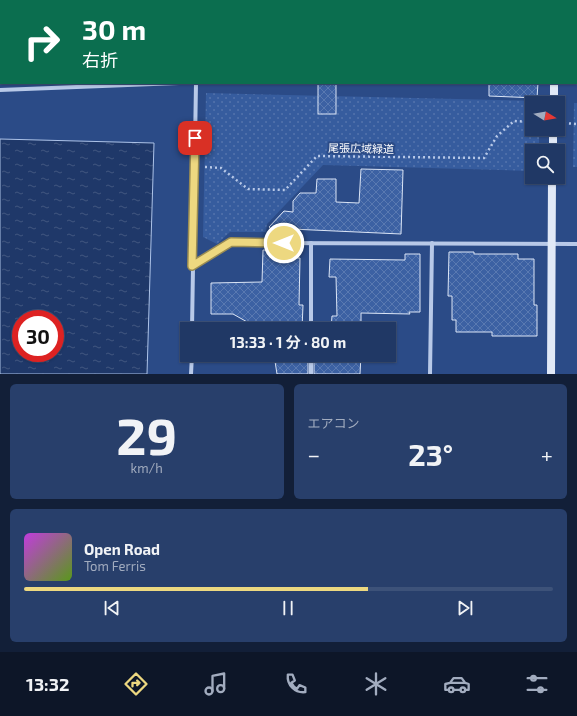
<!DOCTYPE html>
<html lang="ja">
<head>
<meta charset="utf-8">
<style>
	body { margin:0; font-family:"Exo 2","Noto Sans JP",sans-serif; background:#283f6b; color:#f1f3f6; height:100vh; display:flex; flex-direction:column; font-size:15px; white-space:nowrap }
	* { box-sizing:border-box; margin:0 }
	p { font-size:13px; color:#a2acbf }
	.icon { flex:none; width:22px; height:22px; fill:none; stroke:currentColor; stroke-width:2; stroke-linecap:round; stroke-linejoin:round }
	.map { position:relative; height:374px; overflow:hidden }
	.details { display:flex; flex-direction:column; gap:10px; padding:10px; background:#121f38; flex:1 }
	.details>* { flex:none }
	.hud { position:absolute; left:0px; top:0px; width:577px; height:84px; box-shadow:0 1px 3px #0004,0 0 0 1px #3d5279; background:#0b6e4f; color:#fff; overflow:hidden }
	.needle { width:26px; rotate:101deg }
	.buttons { position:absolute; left:525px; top:96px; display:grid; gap:8px }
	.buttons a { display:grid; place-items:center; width:40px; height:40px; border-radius:0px; background:#203865; box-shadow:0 1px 3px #0004,0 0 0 1px #3d5279; font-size:20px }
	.speed { position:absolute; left:12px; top:310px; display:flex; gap:8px; font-size:20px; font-weight:700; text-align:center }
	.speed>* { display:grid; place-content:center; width:52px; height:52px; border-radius:50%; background:#203865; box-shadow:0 1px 3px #0004,0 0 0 1px #3d5279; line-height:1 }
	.speed .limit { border:6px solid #d22; background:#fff; color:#111 }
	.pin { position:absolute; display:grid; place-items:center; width:34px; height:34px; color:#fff; margin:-17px; border-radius:8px; box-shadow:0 2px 6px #0006 }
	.me { position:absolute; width:44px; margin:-22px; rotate:270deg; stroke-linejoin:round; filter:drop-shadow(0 0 3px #0008) }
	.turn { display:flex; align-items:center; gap:14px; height:84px; padding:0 16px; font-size:18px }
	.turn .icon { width:52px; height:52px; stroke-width:2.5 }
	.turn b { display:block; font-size:28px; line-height:34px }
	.big { font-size:30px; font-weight:700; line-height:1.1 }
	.details .tile { flex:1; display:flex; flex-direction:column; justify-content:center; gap:6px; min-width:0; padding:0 14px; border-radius:6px; background:#283f6b }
	.details .dial { align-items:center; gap:0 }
	.dial b { font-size:52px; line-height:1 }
	.song { display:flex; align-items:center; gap:12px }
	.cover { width:48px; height:48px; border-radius:6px; background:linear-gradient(135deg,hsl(290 70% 55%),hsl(90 70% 35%)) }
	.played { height:4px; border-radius:2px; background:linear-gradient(90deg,#edd880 65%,#3d5279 65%) }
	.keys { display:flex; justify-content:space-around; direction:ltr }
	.heat { display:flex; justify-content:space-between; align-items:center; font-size:22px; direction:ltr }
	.details .tiles { flex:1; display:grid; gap:10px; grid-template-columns:1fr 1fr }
	.tile:last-child { grid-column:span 2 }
	.trip { position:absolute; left:180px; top:322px; width:216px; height:40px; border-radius:0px; background:#203865; box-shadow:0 1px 3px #0004,0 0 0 1px #3d5279; font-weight:700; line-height:40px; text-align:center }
	.tab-bar { display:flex; height:64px; justify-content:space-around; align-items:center; background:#0d1628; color:#a2acbf }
	.tab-bar .icon { width:28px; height:28px }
	.tab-bar .current { color:#edd880 }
	.tab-bar b { font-size:18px; color:#f1f3f6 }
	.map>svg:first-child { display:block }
</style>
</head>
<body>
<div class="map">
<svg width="577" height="374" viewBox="0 0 577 374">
	<defs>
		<pattern id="park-dots" width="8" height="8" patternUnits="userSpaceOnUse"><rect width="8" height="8" fill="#365c9e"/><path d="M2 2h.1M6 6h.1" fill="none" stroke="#5474ad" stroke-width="1.8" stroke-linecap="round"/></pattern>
		<pattern id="water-ripples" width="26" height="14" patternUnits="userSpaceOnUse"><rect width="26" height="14" fill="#1f3869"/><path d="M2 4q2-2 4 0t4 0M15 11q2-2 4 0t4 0" fill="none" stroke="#415680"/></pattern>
		<pattern id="building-cross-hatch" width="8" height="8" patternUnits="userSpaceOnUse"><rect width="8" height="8" fill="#3c61a3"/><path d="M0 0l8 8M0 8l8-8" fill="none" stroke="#5979b1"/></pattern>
	</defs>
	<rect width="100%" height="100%" fill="#2b4b87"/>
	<g fill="url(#park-dots)">
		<path d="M206 93 539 101V103H532V129H539V151H532V171L323 165 267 224 266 232H230L217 244 203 237Z"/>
		<path d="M574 103H577V167H573Z"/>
	</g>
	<path fill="url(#water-ripples)" stroke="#adc3e8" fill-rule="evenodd" d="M0 139 154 143 147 374H0ZM21 319H55V353H21Z"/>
	<g fill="url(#building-cross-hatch)" stroke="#dbe5f6">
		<rect x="318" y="83" width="18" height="31"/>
		<path d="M489 83H538L537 98 489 96Z"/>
		<path d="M361 169 403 170 401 234 291 229V240H283L269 227 284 211 293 212V201L300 193H316L317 179H336V202L359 203Z"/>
		<path d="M263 250 290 251V258H300L299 305H303L302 329H246L249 323 233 314H211V283L262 282Z"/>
		<path d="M449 252H474V254H518V259H534V305H537V336H492V332H456V320H452V296H448Z"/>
		<path d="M405 254H420V312H409L410 314 361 313V329H331L332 316H337L336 277H329L330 259 405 260Z"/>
		<path d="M274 355H308V374H277Z"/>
		<path d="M314 355H361L360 374H314Z"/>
	</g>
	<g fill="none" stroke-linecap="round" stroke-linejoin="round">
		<g stroke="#b8c9e8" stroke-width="2.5" stroke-dasharray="2 3" stroke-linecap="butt">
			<path d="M564 123 577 124"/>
			<path d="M205 167 221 168 248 189 285 190 317 156 484 158 497 136 514 121 532 122"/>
		</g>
		<g stroke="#b8c9e8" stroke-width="4">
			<path d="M318 0V1"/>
			<path d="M198 1V0"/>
			<path d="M430 1V0"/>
			<path d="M576 28H577"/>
			<path d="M0 90 179 83"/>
			<path d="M192 266 231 243 577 244"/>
			<path d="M192 329 196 83"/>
			<path d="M311 329V243"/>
			<path d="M191 374 192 355"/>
			<path d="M311 374V355"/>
			<path d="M430 374 432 243"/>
		</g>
		<g stroke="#e1e9f7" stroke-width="8">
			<path d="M242 0 246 1"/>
			<path d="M556 1V0"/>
			<path d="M554 103V83"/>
			<path d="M553 151V129"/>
			<path d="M551 374 552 177"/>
		</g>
	</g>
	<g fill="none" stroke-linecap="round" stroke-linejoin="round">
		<g stroke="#9a8c53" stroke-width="10">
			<path id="route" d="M195 138 192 266 231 242 284 243"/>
		</g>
		<use href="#route" stroke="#edd880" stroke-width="7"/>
	</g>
	<g text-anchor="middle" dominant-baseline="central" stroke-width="4" stroke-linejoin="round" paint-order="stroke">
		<g font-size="11" fill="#fff" stroke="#2b4b87">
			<text transform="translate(361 148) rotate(1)">尾張広域緑道</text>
		</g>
	</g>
</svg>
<div class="buttons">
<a><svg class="needle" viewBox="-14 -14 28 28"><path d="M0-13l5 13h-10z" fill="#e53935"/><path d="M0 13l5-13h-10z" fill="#a2acbf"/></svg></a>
<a><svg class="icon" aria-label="search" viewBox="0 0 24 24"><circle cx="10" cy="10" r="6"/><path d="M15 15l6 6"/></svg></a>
</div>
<div class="speed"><div class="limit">30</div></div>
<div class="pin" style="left:195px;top:138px;background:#d93025"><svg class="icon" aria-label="arrive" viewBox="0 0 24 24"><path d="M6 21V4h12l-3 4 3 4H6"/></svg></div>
<svg class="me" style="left:284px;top:243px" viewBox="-20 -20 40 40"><circle r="17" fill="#edd880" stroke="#fff" stroke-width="3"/><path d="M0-11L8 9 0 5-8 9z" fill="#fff"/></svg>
<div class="trip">13:33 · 1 分 · 80 m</div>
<div class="hud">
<div class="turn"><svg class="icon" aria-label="right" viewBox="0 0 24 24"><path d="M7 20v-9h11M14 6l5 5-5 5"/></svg><div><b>30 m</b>右折</div></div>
</div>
</div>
<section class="details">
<div class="tiles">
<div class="tile dial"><b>29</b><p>km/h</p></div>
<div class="tile"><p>エアコン</p>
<div class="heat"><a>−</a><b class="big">23°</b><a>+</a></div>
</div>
<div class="tile">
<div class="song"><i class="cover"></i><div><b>Open Road</b><p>Tom Ferris</p></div></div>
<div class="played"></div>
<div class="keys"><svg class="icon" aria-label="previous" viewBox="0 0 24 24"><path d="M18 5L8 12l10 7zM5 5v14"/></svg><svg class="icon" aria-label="pause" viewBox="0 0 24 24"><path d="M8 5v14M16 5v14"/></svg><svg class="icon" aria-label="next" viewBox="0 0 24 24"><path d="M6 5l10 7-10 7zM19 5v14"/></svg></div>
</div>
</div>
</section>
<nav class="tab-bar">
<b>13:32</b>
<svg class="icon current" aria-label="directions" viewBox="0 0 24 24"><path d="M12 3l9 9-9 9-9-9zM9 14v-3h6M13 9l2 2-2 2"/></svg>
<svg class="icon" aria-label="music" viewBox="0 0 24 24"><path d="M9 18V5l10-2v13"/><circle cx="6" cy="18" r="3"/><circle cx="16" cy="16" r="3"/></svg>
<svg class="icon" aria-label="phone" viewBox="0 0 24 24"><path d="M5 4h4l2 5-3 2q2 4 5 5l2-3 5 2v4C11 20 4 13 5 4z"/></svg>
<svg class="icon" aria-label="climate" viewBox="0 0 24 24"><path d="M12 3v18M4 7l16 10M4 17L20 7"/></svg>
<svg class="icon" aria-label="car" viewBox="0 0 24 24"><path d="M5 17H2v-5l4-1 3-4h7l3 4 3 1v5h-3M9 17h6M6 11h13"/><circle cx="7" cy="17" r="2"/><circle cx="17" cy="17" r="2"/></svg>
<svg class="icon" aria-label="filters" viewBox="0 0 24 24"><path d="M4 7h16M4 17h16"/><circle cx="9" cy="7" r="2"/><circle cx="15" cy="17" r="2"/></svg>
</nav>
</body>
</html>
